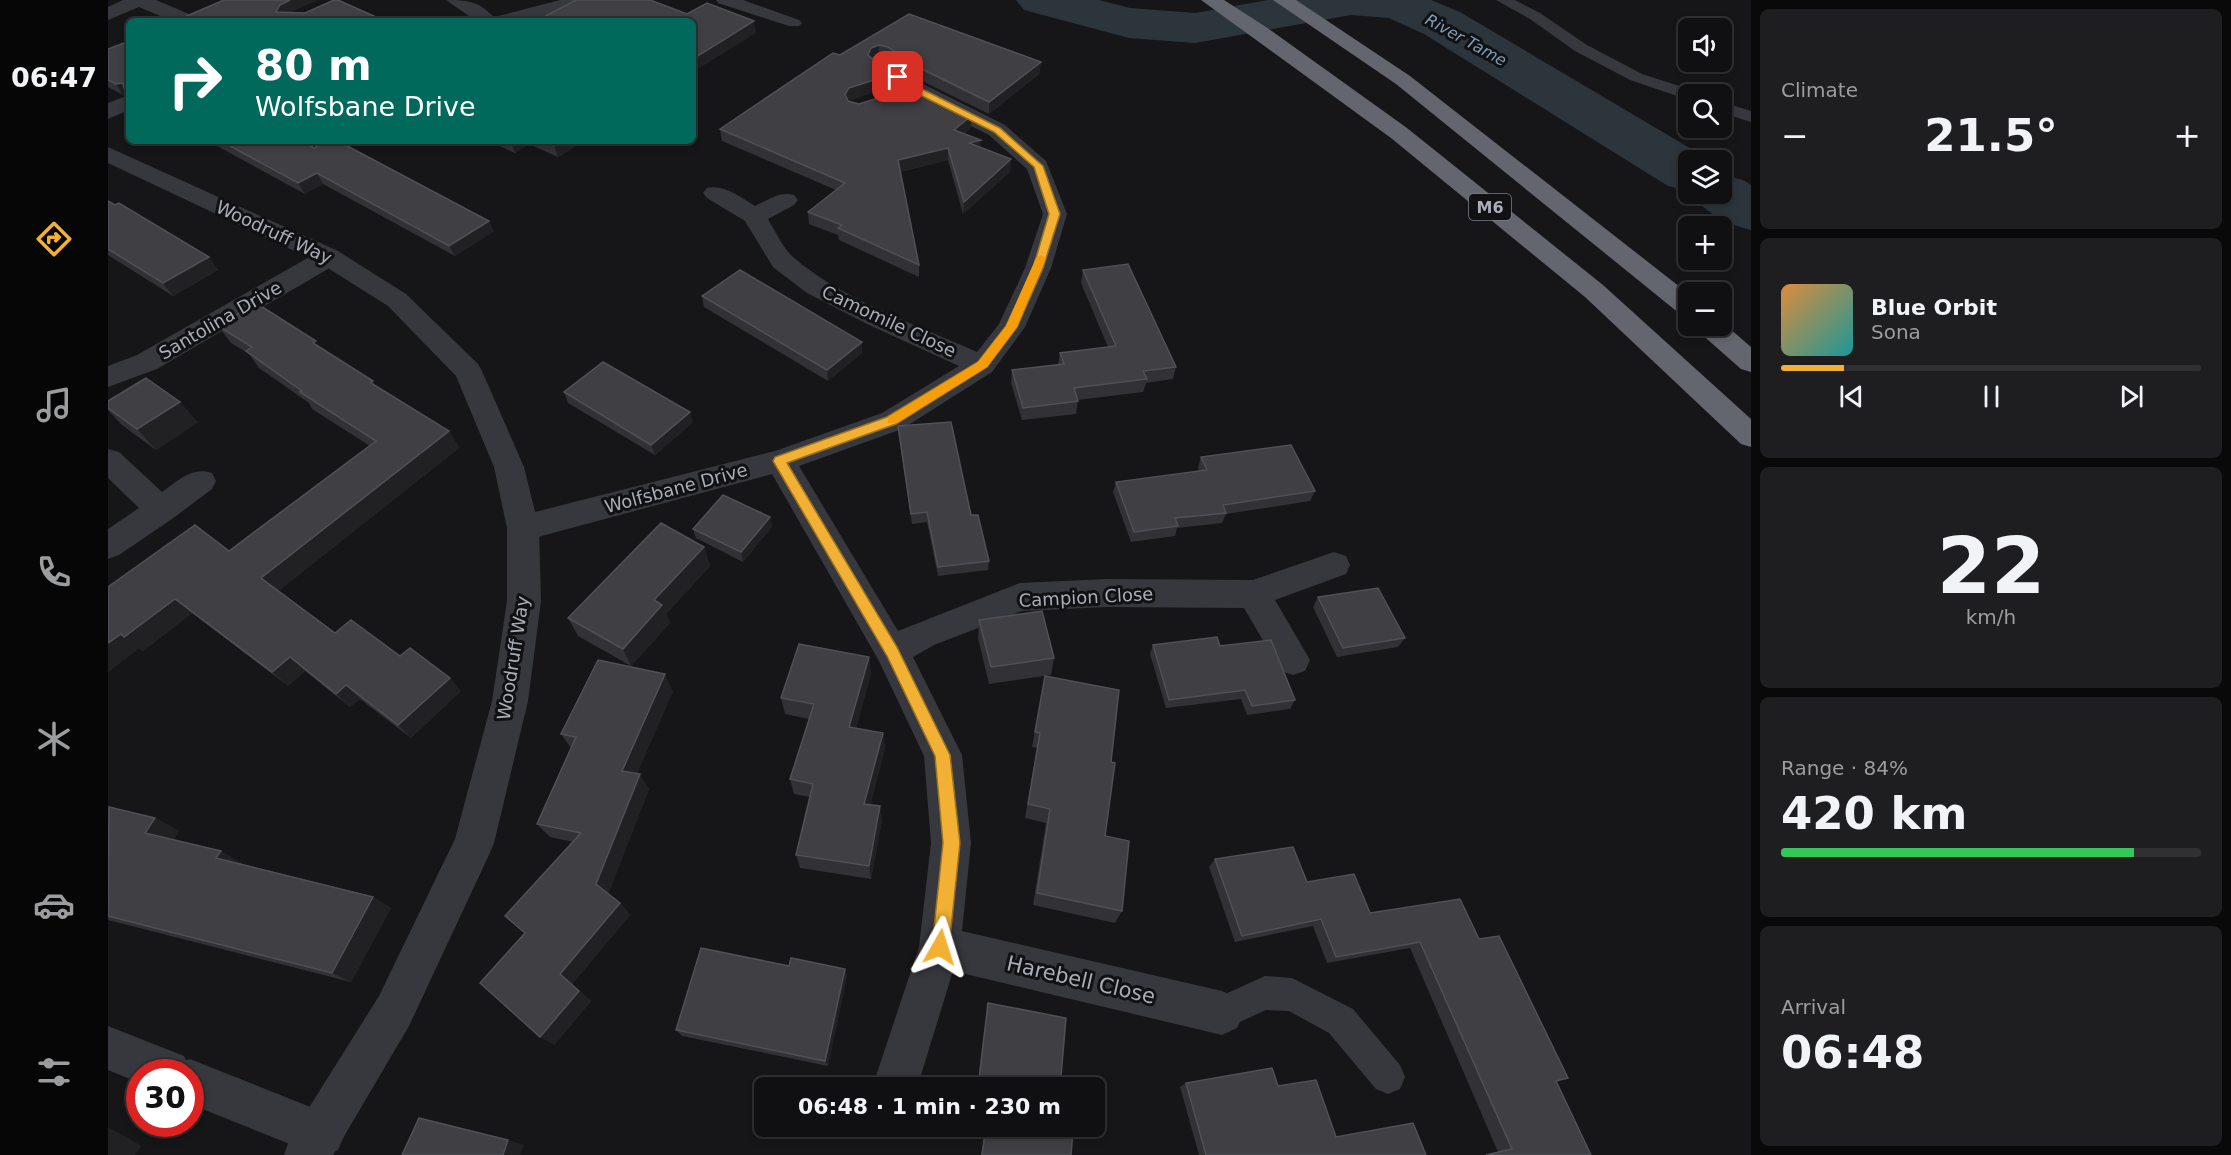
<!DOCTYPE html>
<html lang="en">
<head>
<meta charset="utf-8">
<style>
	body { margin:0; font-family:"DejaVu Sans",sans-serif; background:#1e1e20; color:#f1f3f6; height:100vh; display:flex; flex-direction:column; font-size:22px; white-space:nowrap }
	* { box-sizing:border-box; margin:0 }
	p { font-size:20px; color:#9c9d9f }
	.icon { flex:none; width:33px; height:33px; fill:none; stroke:currentColor; stroke-width:2; stroke-linecap:round; stroke-linejoin:round }
	.map { position:relative; flex:1; overflow:hidden }
	.drawer { display:flex; flex-direction:column; gap:9px; padding:9px; background:#09090a; width:480px }
	.drawer>* { flex:none }
	.top-card { position:absolute; left:18px; top:18px; width:570px; height:126px; border-radius:9px; box-shadow:0 3px 9px #0003,0 0 0 2px #303032; background:#00695c; color:#fff; overflow:hidden }
	.buttons { position:absolute; left:1570px; top:18px; display:grid; gap:12px }
	.buttons a { display:grid; place-items:center; width:54px; height:54px; border-radius:9px; background:#101012; box-shadow:0 3px 9px #0003,0 0 0 2px #303032; font-size:30px }
	.speed { position:absolute; left:18px; top:1059px; display:flex; gap:12px; font-size:30px; font-weight:700; text-align:center }
	.speed>* { display:grid; place-content:center; width:78px; height:78px; border-radius:50%; background:#101012; box-shadow:0 3px 9px #0003,0 0 0 2px #303032; line-height:1 }
	.speed .limit { border:9px solid #d22; background:#fff; color:#111 }
	.pin { position:absolute; display:grid; place-items:center; width:51px; height:51px; color:#fff; margin:-26px; border-radius:12px; box-shadow:0 3px 9px #0006 }
	.me { position:absolute; width:66px; margin:-33px; rotate:6deg; stroke-linejoin:round; filter:drop-shadow(0 0 4px #0008) }
	.turn { display:flex; align-items:center; gap:21px; height:126px; padding:0 30px; font-size:27px }
	.turn .icon { width:78px; height:78px; stroke-width:2.5 }
	.turn b { display:block; font-size:42px; line-height:51px }
	.big { font-size:45px; font-weight:800; line-height:1.1 }
	.drawer .widget { flex:1; display:flex; flex-direction:column; justify-content:center; gap:9px; min-width:0; padding:0 21px; border-radius:9px; background:#1e1e20 }
	.drawer .dial { align-items:center; gap:0 }
	.dial b { font-size:78px; line-height:1 }
	.song { display:flex; align-items:center; gap:18px }
	.cover { width:72px; height:72px; border-radius:9px; background:linear-gradient(135deg,hsl(30 70% 55%),hsl(180 70% 35%)) }
	.played { height:6px; border-radius:3px; background:linear-gradient(90deg,#f2b134 15%,#303032 15%) }
	.keys { display:flex; justify-content:space-around; direction:ltr }
	.heat { display:flex; justify-content:space-between; align-items:center; font-size:33px; direction:ltr }
	.charge { height:9px; border-radius:4px; background:linear-gradient(90deg,#34c759 84%,#303032 0) }
	.trip { position:absolute; left:646px; top:1077px; width:351px; height:60px; border-radius:9px; background:#101012; box-shadow:0 3px 9px #0003,0 0 0 2px #303032; font-weight:800; line-height:60px; text-align:center }
	main { display:flex; flex:1; min-height:0 }
	.menu { display:flex; flex-direction:column; width:108px; justify-content:space-around; align-items:center; background:#060607; color:#9c9d9f }
	.menu .icon { width:42px; height:42px }
	.menu .on { color:#f2b134 }
	.menu b { font-size:27px; color:#f1f3f6 }
	.map>svg:first-child { display:block }
</style>
</head>
<body>
<main>
<nav class="menu">
<b>06:47</b>
<svg class="icon on" aria-label="directions" viewBox="0 0 24 24"><path d="M12 3l9 9-9 9-9-9zM9 14v-3h6M13 9l2 2-2 2"/></svg>
<svg class="icon" aria-label="music" viewBox="0 0 24 24"><path d="M9 18V5l10-2v13"/><circle cx="6" cy="18" r="3"/><circle cx="16" cy="16" r="3"/></svg>
<svg class="icon" aria-label="phone" viewBox="0 0 24 24"><path d="M5 4h4l2 5-3 2q2 4 5 5l2-3 5 2v4C11 20 4 13 5 4z"/></svg>
<svg class="icon" aria-label="climate" viewBox="0 0 24 24"><path d="M12 3v18M4 7l16 10M4 17L20 7"/></svg>
<svg class="icon" aria-label="car" viewBox="0 0 24 24"><path d="M5 17H2v-5l4-1 3-4h7l3 4 3 1v5h-3M9 17h6M6 11h13"/><circle cx="7" cy="17" r="2"/><circle cx="17" cy="17" r="2"/></svg>
<svg class="icon" aria-label="filters" viewBox="0 0 24 24"><path d="M4 7h16M4 17h16"/><circle cx="9" cy="7" r="2"/><circle cx="15" cy="17" r="2"/></svg>
</nav>
<div class="map">
<svg width="1643" height="1155" viewBox="0 0 1643 1155">
	<rect width="100%" height="100%" fill="#161618"/>
	<g fill="none" stroke-linecap="round" stroke-linejoin="round">
		<g fill="#2c353c" fill-rule="evenodd">
			<path d="M908 0H991L1022 8 1087 13 1160 0H1323L1352 12 1602 160H1581V191L1560 186 1316 34 1281 18 1243 15 1087 43 1021 38 916 10Z"/>
			<path d="M1614 175 1635 180 1643 185V230C1619 224 1598 214 1584 194H1614Z"/>
		</g>
		<g fill="#37383d" fill-rule="evenodd">
			<path d="M608 0H635L691 20 694 23 691 26H681L610 3Z"/>
			<path d="M1388 0H1407L1432 13 1479 45 1534 74 1587 91 1589 94H1581V100L1522 80 1467 51 1422 19Z"/>
			<path d="M1614 102 1643 111V122L1614 113Z"/>
			<path d="M1157 976 1184 978 1245 1009 1292 1065 1297 1077 1292 1089 1280 1094 1268 1089 1221 1033 1181 1011 1158 1010 1114 1030 1102 1025 1097 1013 1102 1001Z"/>
		</g>
		<g fill="#37383d" fill-rule="evenodd">
			<path d="M15 0H48L88 17 91 21H64L31 7 0 20V7Z"/>
			<path d="M338 0C360 0 370 1 386 17L452 0H485L482 4 415 21H368Z"/>
			<path d="M772 59 779 61 815 84 897 125 938 161 959 214 943 268 917 327 884 372 794 429 691 466 790 631 912 583 999 579 1145 580 1226 552 1238 556 1242 565 1238 574 1167 600 1202 660 1197 671 1185 675 1173 671 1136 608 999 607 914 611 826 645 805 657 854 755 863 843 854 931 1114 991 1129 998 1136 1013 1129 1028 1114 1035 845 971 809 1088H764L811 947 823 843 816 756 771 661 664 474 415 541 404 537 399 528 404 519 415 515 667 451 774 413 851 366 759 324 699 293 665 267 637 221 599 198 595 193 599 188C616 184 632 197 647 206 660 200 672 191 686 195L690 200 686 205 660 219C667 231 675 248 685 257 733 299 811 326 869 352L891 324 917 268 935 214 919 169 881 135 799 94 765 69 762 65 765 61Z"/>
			<path d="M21 95V110L0 119V103Z"/>
			<path d="M221 249 230 251 234 257 230 263 49 369 0 387V366L29 355 212 251Z"/>
			<path d="M0 449 11 452 54 492C70 481 84 466 104 473L108 481 104 489 64 519 11 555 0 559V529L31 508 0 478Z"/>
			<path d="M0 1026 76 1056 78 1060 82 1059 230 1118 237 1134 230 1150 219 1155H209L82 1104V1072H32V1083L0 1070Z"/>
		</g>
		<path fill="#37383d" fill-rule="evenodd" d="M0 147 230 251 298 294 370 364 374 371 416 467 431 528 433 601 420 701 386 843 380 857 301 1026 225 1155H176L182 1138 271 996 347 839 384 701 399 601V528L386 467 348 376 280 306 212 263 0 163Z"/>
		<g fill="#63666e" fill-rule="evenodd">
			<path d="M1093 0H1116L1158 27 1299 128 1495 285 1643 419V447L1633 444 1477 297 1283 138Z"/>
			<path d="M1165 0H1188L1302 76 1581 294V317L1572 314 1288 84Z"/>
			<path d="M1614 322 1643 347V372L1633 369 1591 332 1587 326H1614Z"/>
		</g>
	</g>
	<g fill="#323236">
		<path d="M801 14 933 62 931 74 881 114 816 82 780 59 771 57 765 59 785 74V86L742 100 741 101 751 104 863 116V128L856 134 873 140V148L903 159 902 172 855 214 840 160 792 172 811 265V277L731 240 730 235 701 224 700 212 728 190 614 141 612 129Z"/>
		<path d="M21 41V96L20 94 15 95 0 87V49Z"/>
		<path d="M100 141H194L386 231 347 256 215 184 197 194Z"/>
		<path d="M380 141H476L450 157 421 144 407 153Z"/>
		<path d="M0 201 101 257 110 270 65 296 0 255Z"/>
		<path d="M975 270 1068 367 1065 379 1038 383 1035 392 970 400 968 414 914 420 903 383 904 370 950 365 952 353 1000 347 973 283Z"/>
		<path d="M594 296 754 353 720 381 596 307Z"/>
		<path d="M110 326 213 348 269 387 341 431 351 448 170 591 227 633 292 656 353 691 303 738 252 699 242 707 197 671 180 686 84 613 35 651 31 648 0 672 121 551 262 446 204 409 201 403 151 368 141 354 123 343Z"/>
		<path d="M456 392 585 422 547 455 460 403Z"/>
		<path d="M0 401 90 422 48 450 14 425 0 410Z"/>
		<path d="M790 426 863 515 881 561 880 570 830 576 819 522 804 524 791 437Z"/>
		<path d="M1093 457 1207 491 1202 501 1118 514 1114 523 1069 528 1067 536 1023 542 1005 492 1008 482 1091 471 1090 467Z"/>
		<path d="M662 517 664 527 635 562 588 538 585 529Z"/>
		<path d="M596 547 602 566 558 614 562 623 523 666 470 636 460 618Z"/>
		<path d="M1210 597 1297 638 1290 647 1229 657 1205 607Z"/>
		<path d="M871 620 946 658 943 675 881 684 870 638Z"/>
		<path d="M1045 645 1112 646 1187 700 1182 709 1139 715 1133 699 1058 708 1042 654Z"/>
		<path d="M761 657 763 674 748 728 775 733 777 749 762 805 774 820 763 879 692 868 688 855 702 797 686 794 682 779 701 719 677 714 673 698Z"/>
		<path d="M937 676 1003 762 997 836 1014 911 1007 923 925 905 938 823 917 818 929 748 924 747Z"/>
		<path d="M565 691 529 773 541 789 500 894 512 903 522 915 464 984 483 1001 446 1045 417 933 465 842 442 837 429 824 463 748 453 734Z"/>
		<path d="M0 808 47 818 71 831 65 840 134 863V864L265 897 283 908 243 982 0 920Z"/>
		<path d="M1107 859 1199 882 1262 913 1371 939 1448 1082 1483 1155H1376L1390 1152 1302 948 1219 963 1205 926 1127 942 1101 867Z"/>
		<path d="M681 966 737 969 739 976 720 1066 574 1036 568 1030Z"/>
		<path d="M880 1003 952 1088H869Z"/>
		<path d="M1078 1083 1170 1086 1228 1137 1318 1155H1091L1072 1087Z"/>
		<path d="M878 1126H949L963 1155H873Z"/>
	</g>
	<g fill="#212124">
		<path d="M182 0H210L177 15 168 12 172 5Z"/>
		<path d="M646 21 648 33 585 72V59Z"/>
		<path d="M771 45V57L763 60 760 55 763 48Z"/>
		<path d="M933 62 931 74 881 114V102Z"/>
		<path d="M785 74V86L742 100 738 106 737 94 741 88Z"/>
		<path d="M15 83 16 88 20 94 15 95 8 84Z"/>
		<path d="M863 116V128L846 142V130Z"/>
		<path d="M873 140V152L861 143Z"/>
		<path d="M403 141H420L421 144 407 153Z"/>
		<path d="M453 141H476L450 157 446 146Z"/>
		<path d="M840 148V160L790 172V160Z"/>
		<path d="M903 159 902 172 855 214 856 202Z"/>
		<path d="M209 173 215 184 197 194 190 183Z"/>
		<path d="M381 221 386 231 347 256 341 246Z"/>
		<path d="M101 257 110 270 65 296 55 283Z"/>
		<path d="M754 342V353L720 381 719 370Z"/>
		<path d="M72 402 90 422 48 450 29 429Z"/>
		<path d="M582 412 585 422 547 455 543 445Z"/>
		<path d="M341 431 351 448 168 593 153 578Z"/>
		<path d="M662 517 664 527 635 562 633 552Z"/>
		<path d="M596 547 602 566 558 614 562 623 523 666 515 649 546 600Z"/>
		<path d="M67 599 84 613 35 651 31 648 0 672V643Z"/>
		<path d="M182 657 197 671 180 686 164 672Z"/>
		<path d="M761 657 763 674 744 743 741 727Z"/>
		<path d="M557 674 565 691 523 786 514 771Z"/>
		<path d="M342 678 353 691 303 738 290 725Z"/>
		<path d="M238 685 252 699 242 707 228 694Z"/>
		<path d="M775 733 777 749 758 818 756 804Z"/>
		<path d="M532 774 541 789 499 896 488 884Z"/>
		<path d="M772 806 774 820 763 879 761 866Z"/>
		<path d="M47 818 71 831 61 846 37 833Z"/>
		<path d="M113 851 134 863 130 870 108 858Z"/>
		<path d="M265 897 283 908 243 982 224 973Z"/>
		<path d="M512 903 522 915 464 984 483 1001 446 1045 432 1037 452 974Z"/>
		<path d="M737 969 739 976 720 1066 717 1061Z"/>
		<path d="M0 1127 34 1146 27 1155H0Z"/>
		<path d="M400 1140 416 1145 412 1155H395Z"/>
	</g>
	<g fill="#3f3f44" stroke="#4f5156" stroke-width="1.5">
		<path d="M116 0H182L172 5 168 12 197 13 226 0H230L277 21H67Z"/>
		<path d="M468 0H542L579 14 599 3 646 21 585 59V21H428Z"/>
		<path d="M801 14 933 62 881 102 816 70 780 47 771 45 763 48 760 55 785 74 741 88 737 94 740 101 751 104 805 87 863 116 846 130 873 140 861 143 903 159 856 202 840 148 790 160 811 265 730 228 734 225 700 212 737 183 612 129 725 53 732 55Z"/>
		<path d="M21 41V91L16 88 15 83 8 84 0 80V49Z"/>
		<path d="M113 141H194L206 148 219 141H230L381 221 341 246 209 173 190 183Z"/>
		<path d="M435 141H453L446 146Z"/>
		<path d="M0 201 7 205 11 203 101 257 55 283 0 249Z"/>
		<path d="M1020 264 1068 367 1035 371 1039 379 966 388 970 401 915 408 904 370 956 364 952 353 1008 346 975 270Z"/>
		<path d="M632 270 754 342 719 370 594 296Z"/>
		<path d="M148 303 208 341 205 343 265 381 263 383 341 431 153 578 227 633 243 620 292 656 302 648 342 678 290 725 238 685 228 694 182 657 164 672 67 599 16 637 13 634 0 643V587L87 525 121 551 268 441 192 392 194 391 138 351 144 347 110 326Z"/>
		<path d="M495 362 582 412 543 445 456 392Z"/>
		<path d="M38 378 72 402 29 429 0 408V401Z"/>
		<path d="M843 422 863 515H870L881 561 830 567 819 512 803 514 790 426Z"/>
		<path d="M1183 445 1207 491 1115 505 1118 513 1067 518 1070 526 1026 532 1008 482 1099 470 1093 457Z"/>
		<path d="M615 495 662 517 633 552 585 529Z"/>
		<path d="M553 523 596 547 546 600 554 605 515 649 460 618Z"/>
		<path d="M1270 588 1297 638 1235 648 1210 597Z"/>
		<path d="M934 611 946 658 883 667 871 620Z"/>
		<path d="M1109 637 1112 646 1163 640 1187 700 1144 706 1137 690 1061 700 1045 645Z"/>
		<path d="M691 644 761 657 741 727 775 733 756 804 772 806 761 866 688 855 705 784 682 779 706 704 673 698Z"/>
		<path d="M490 660 557 674 514 771 532 774 488 884 512 903 452 974 471 991 432 1037 372 983 417 933 397 916 473 833 429 824 468 737 453 734Z"/>
		<path d="M937 676 1011 690 1003 762 1007 763 997 836 1021 841 1014 911 929 893 942 809 920 804 932 733 927 732Z"/>
		<path d="M1 807 47 818 37 833 113 851 108 858 265 897 224 973 0 916Z"/>
		<path d="M1185 847 1199 882 1246 874 1262 913 1352 899 1371 939 1391 936 1460 1078 1448 1081 1483 1155H1378L1404 1149 1312 942 1228 957 1213 919 1134 936 1107 859Z"/>
		<path d="M593 948 681 966 683 958 737 969 717 1061 568 1030Z"/>
		<path d="M880 1003 958 1018 952 1088H870Z"/>
		<path d="M1164 1068 1170 1086 1208 1080 1228 1137 1305 1123 1318 1155H1098L1078 1083Z"/>
		<path d="M311 1118 400 1140 395 1155H294Z"/>
		<path d="M878 1126H949L965 1130 963 1155H874Z"/>
	</g>
	<path fill="#f2b134" stroke="#9d7322" stroke-width="1.5" d="M787 75H793L810 87 892 128 935 166 952 214 935 268 909 327 879 367 788 424 679 463 789 647 842 755 852 843 841 947 839 953 832 955 826 953 824 947 835 843 827 756 779 656 665 461 667 457 779 417 870 362 898 326 925 268 941 214 926 167 886 132 804 91 787 79Z"/>
	<path fill="#f59e0b" d="M933 255 938 258 909 327 879 367 789 423H780V417L870 362 898 326 928 258Z"/>
	<g text-anchor="middle" dominant-baseline="central" stroke-width="6" stroke-linejoin="round" paint-order="stroke">
		<g font-size="16" font-style="italic" fill="#7f9bb3" stroke="#111113">
			<text transform="translate(1358 40) rotate(29)">River Tame</text>
		</g>
		<rect fill="#111113" stroke="#7b7e86" stroke-width="1.5" x="1361" y="194" width="42" height="26" rx="4.5"/>
		<g font-size="16" font-weight="bold" fill="#a8adb8">
			<text x="1382" y="207">M6</text>
		</g>
		<g font-size="18" fill="#a8adb8" stroke="#111113">
			<text transform="translate(166 232) rotate(25)">Woodruff Way</text>
			<text transform="translate(112 320) rotate(-30)">Santolina Drive</text>
			<text transform="translate(781 321) rotate(25)">Camomile Close</text>
			<text transform="translate(568 488) rotate(-15)">Wolfsbane Drive</text>
			<text transform="translate(978 597) rotate(-3)">Campion Close</text>
			<text transform="translate(405 658) rotate(-81)">Woodruff Way</text>
		</g>
		<g font-size="21" fill="#a8adb8" stroke="#111113">
			<text transform="translate(973 980) rotate(13)">Harebell Close</text>
		</g>
	</g>
</svg>
<div class="buttons">
<a><svg class="icon" aria-label="sound" viewBox="0 0 24 24"><path d="M4 9h4l5-4v14l-5-4H4zM17 9q2 3 0 6"/></svg></a>
<a><svg class="icon" aria-label="search" viewBox="0 0 24 24"><circle cx="10" cy="10" r="6"/><path d="M15 15l6 6"/></svg></a>
<a><svg class="icon" aria-label="layers" viewBox="0 0 24 24"><path d="M12 4l9 5-9 5-9-5zM3 14l9 5 9-5"/></svg></a>
<a>+</a>
<a>−</a>
</div>
<div class="speed"><div class="limit">30</div></div>
<div class="pin" style="left:790px;top:77px;background:#d93025"><svg class="icon" aria-label="arrive" viewBox="0 0 24 24"><path d="M6 21V4h12l-3 4 3 4H6"/></svg></div>
<svg class="me" style="left:832px;top:947px" viewBox="-20 -20 40 40"><path d="M0-17L14 15 0 8-14 15z" fill="#f2b134" stroke="#fff" stroke-width="4"/></svg>
<div class="trip">06:48 · 1 min · 230 m</div>
<div class="top-card">
<div class="turn"><svg class="icon" aria-label="right" viewBox="0 0 24 24"><path d="M7 20v-9h11M14 6l5 5-5 5"/></svg><div><b>80 m</b>Wolfsbane Drive</div></div>
</div>
</div>
<section class="drawer">
<div class="widget"><p>Climate</p>
<div class="heat"><a>−</a><b class="big">21.5°</b><a>+</a></div>
</div>
<div class="widget">
<div class="song"><i class="cover"></i><div><b>Blue Orbit</b><p>Sona</p></div></div>
<div class="played"></div>
<div class="keys"><svg class="icon" aria-label="previous" viewBox="0 0 24 24"><path d="M18 5L8 12l10 7zM5 5v14"/></svg><svg class="icon" aria-label="pause" viewBox="0 0 24 24"><path d="M8 5v14M16 5v14"/></svg><svg class="icon" aria-label="next" viewBox="0 0 24 24"><path d="M6 5l10 7-10 7zM19 5v14"/></svg></div>
</div>
<div class="widget dial"><b>22</b><p>km/h</p></div>
<div class="widget"><p>Range · 84%</p><b class="big">420 km</b><div class="charge"></div></div>
<div class="widget"><p>Arrival</p><b class="big">06:48</b></div>
</section>
</main>
</body>
</html>
